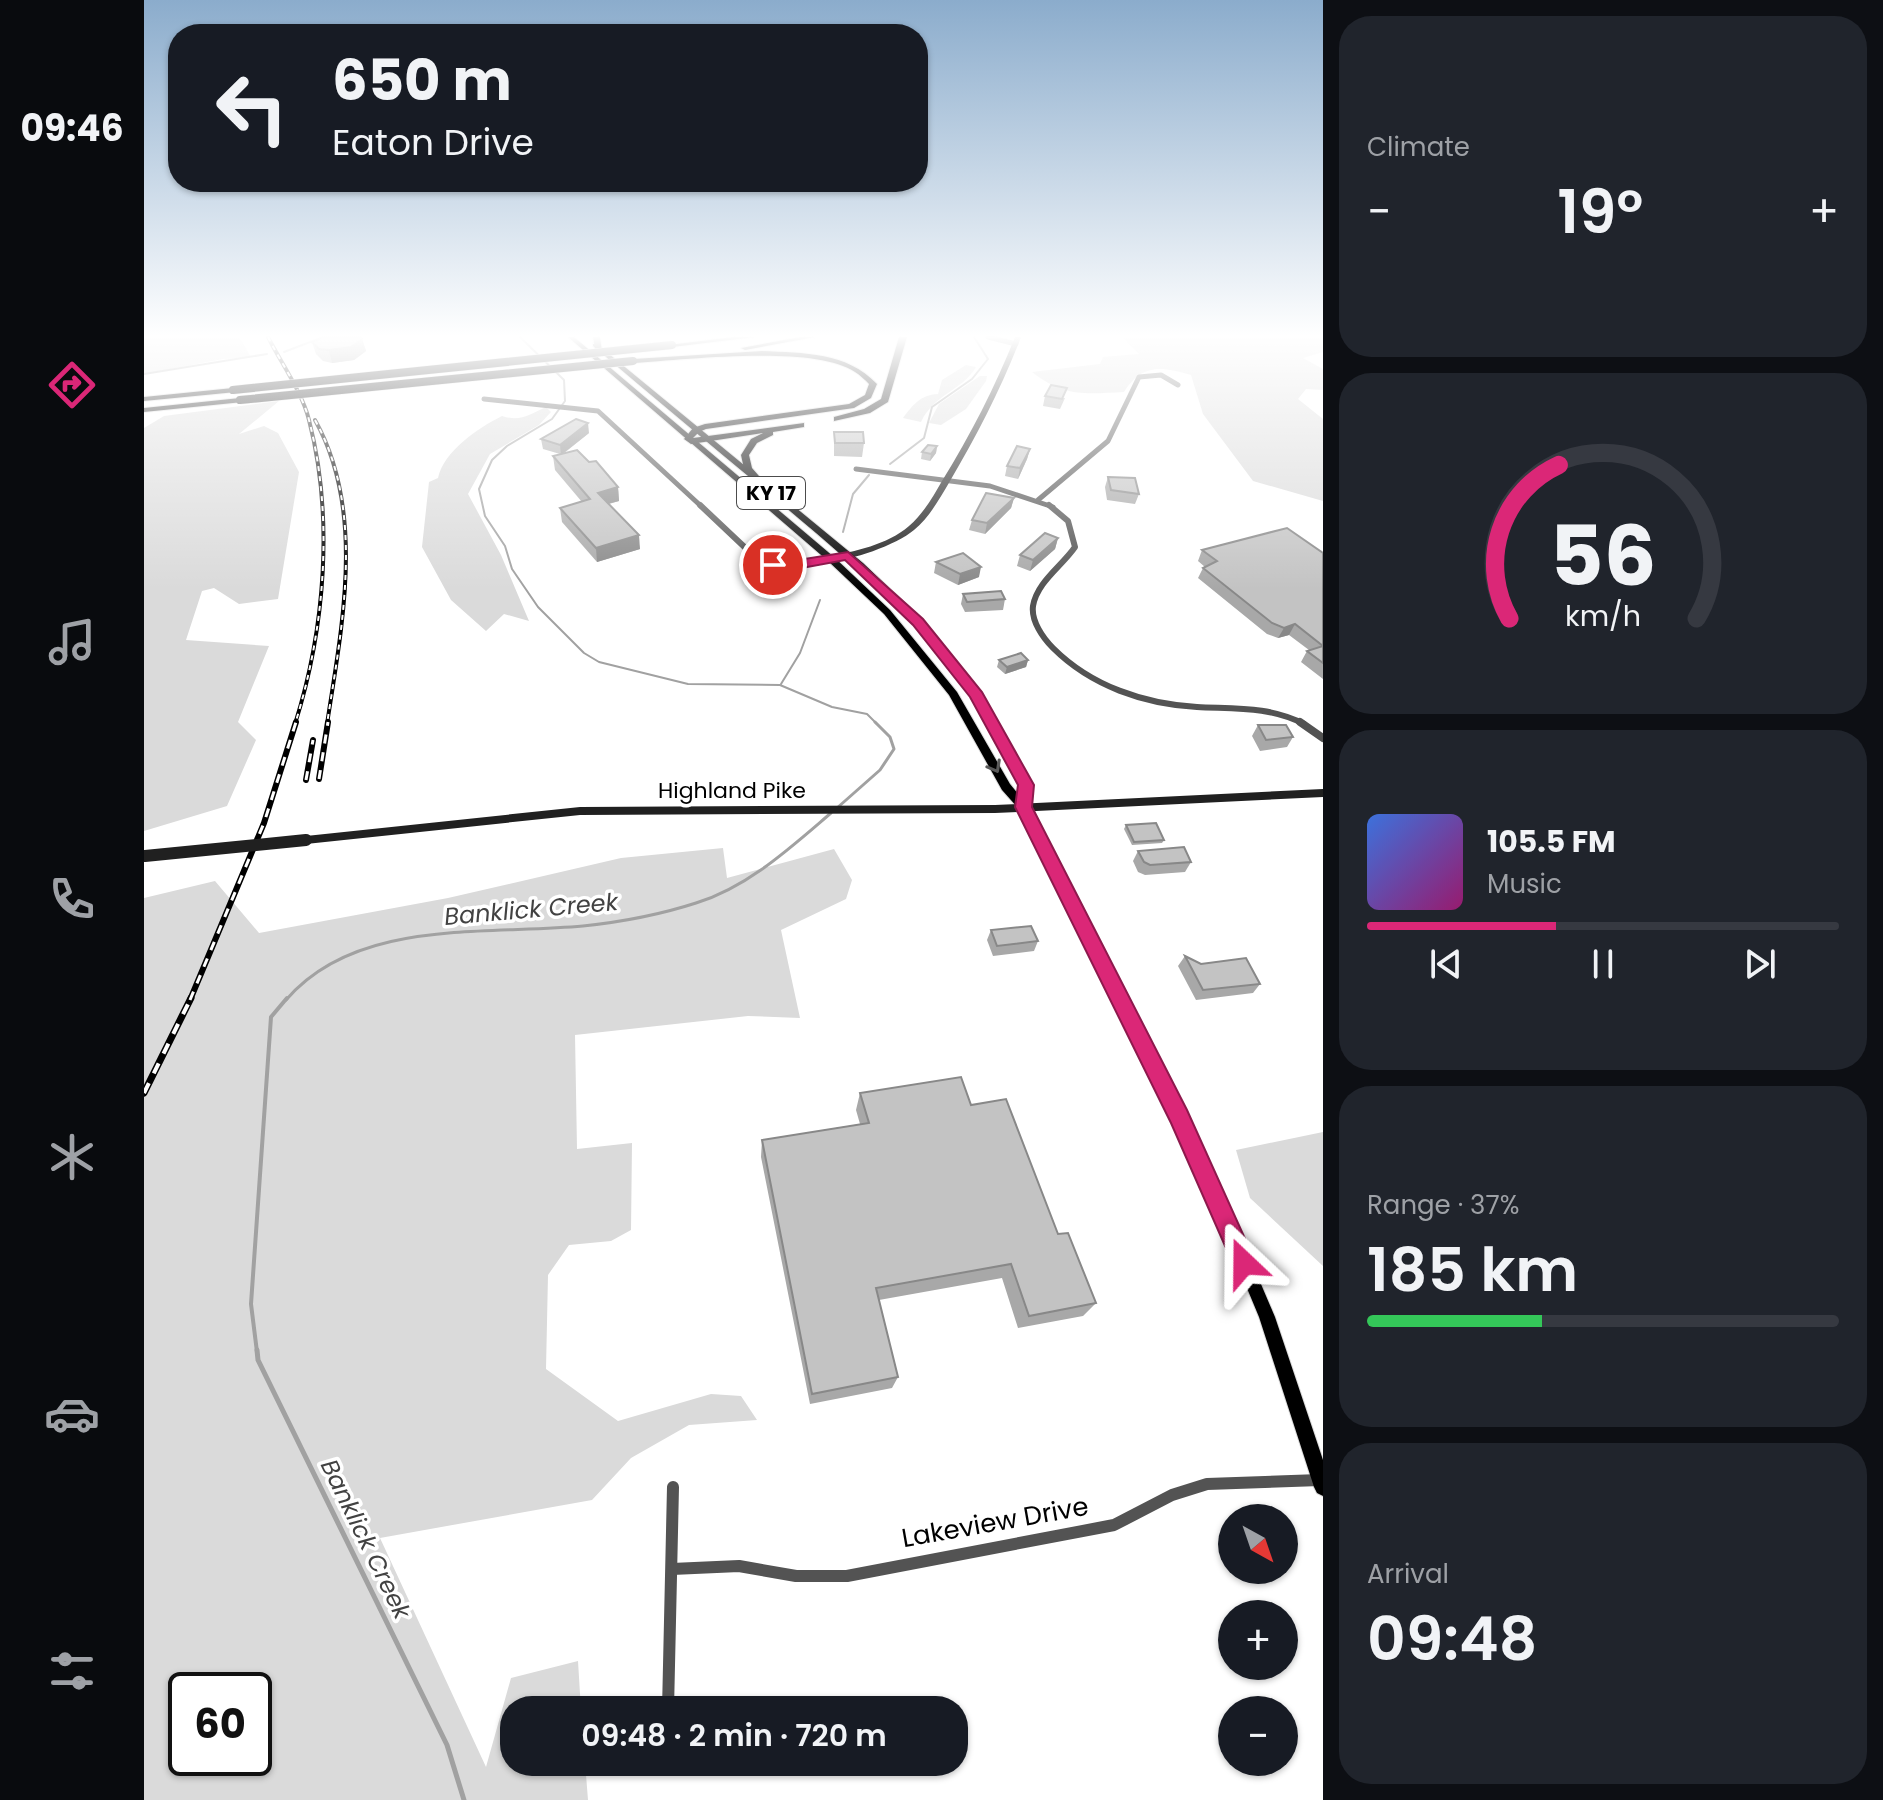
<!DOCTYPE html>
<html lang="en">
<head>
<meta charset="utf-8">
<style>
	body { margin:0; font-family:Poppins,sans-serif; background:#20242c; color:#f1f3f6; height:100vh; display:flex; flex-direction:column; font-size:30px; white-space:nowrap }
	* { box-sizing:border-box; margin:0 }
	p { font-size:26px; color:#9ea1a6 }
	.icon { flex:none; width:44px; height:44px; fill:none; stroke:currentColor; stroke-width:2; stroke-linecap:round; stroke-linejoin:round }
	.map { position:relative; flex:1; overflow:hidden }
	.drawer { display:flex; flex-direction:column; gap:16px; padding:16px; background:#0d0f14; width:560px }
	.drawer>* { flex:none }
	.hud { position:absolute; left:24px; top:24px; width:760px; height:168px; border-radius:32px; box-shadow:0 2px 6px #0004; background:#171b24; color:#f1f3f6; overflow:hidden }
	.needle { width:52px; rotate:140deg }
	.tools { position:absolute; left:1074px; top:1504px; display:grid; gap:16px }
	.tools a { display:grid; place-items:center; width:80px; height:80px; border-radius:50%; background:#171b24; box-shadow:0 2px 6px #0004; font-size:40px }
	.speed { position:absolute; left:24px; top:1672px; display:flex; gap:16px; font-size:40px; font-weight:700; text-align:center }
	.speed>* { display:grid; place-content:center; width:104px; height:104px; border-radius:50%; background:#171b24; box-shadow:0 2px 6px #0004; line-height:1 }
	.speed .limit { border:4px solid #111; border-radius:12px; background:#fff; color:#111 }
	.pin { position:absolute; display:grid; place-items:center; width:68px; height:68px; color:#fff; margin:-34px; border:4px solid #fff; border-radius:50%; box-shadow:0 2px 8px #0007 }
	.me { position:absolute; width:88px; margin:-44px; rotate:337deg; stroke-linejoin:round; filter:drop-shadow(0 0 6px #0008) }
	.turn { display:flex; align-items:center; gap:28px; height:168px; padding:0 32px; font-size:36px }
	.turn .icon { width:104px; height:104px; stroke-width:2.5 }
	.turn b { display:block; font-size:56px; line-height:68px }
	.big { font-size:60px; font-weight:600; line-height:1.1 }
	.drawer .card { flex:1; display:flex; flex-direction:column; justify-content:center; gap:12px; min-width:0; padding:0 28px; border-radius:32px; background:#20242c }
	.drawer .dial { align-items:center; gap:0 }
	.dial svg { height:208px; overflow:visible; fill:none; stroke:#363941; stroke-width:7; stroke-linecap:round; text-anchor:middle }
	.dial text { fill:#f1f3f6; stroke:none }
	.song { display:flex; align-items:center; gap:24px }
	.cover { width:96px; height:96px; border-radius:12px; background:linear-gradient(135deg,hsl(220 70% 55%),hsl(320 70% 35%)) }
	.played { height:8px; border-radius:4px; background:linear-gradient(90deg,#db2777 40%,#363941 40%) }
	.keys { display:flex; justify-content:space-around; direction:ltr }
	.heat { display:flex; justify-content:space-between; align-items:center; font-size:44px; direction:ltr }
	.charge { height:12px; border-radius:6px; background:linear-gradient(90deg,#34c759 37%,#363941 0) }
	.trip { position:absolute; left:356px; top:1696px; width:468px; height:80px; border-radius:32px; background:#171b24; box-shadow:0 2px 6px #0004; font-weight:600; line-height:80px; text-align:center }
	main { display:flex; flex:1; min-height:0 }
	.tab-bar { display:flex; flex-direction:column; width:144px; justify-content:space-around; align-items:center; background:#090b0e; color:#9ea1a6 }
	.tab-bar .icon { width:56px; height:56px }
	.tab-bar .selected { color:#db2777 }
	.tab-bar b { font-size:36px; color:#f1f3f6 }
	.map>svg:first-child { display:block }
</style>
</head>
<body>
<main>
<nav class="tab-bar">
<b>09:46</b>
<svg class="icon selected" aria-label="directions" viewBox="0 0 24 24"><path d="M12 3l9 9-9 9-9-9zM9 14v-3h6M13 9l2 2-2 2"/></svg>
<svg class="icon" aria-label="music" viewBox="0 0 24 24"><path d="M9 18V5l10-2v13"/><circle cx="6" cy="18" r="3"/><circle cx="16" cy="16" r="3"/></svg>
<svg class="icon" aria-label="phone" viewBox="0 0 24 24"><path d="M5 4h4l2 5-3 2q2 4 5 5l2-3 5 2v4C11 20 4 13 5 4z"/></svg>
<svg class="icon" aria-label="climate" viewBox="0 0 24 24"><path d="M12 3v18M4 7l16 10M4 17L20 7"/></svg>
<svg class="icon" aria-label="car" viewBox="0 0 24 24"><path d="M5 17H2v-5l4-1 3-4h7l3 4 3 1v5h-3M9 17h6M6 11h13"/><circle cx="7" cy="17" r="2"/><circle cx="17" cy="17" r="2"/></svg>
<svg class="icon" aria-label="filters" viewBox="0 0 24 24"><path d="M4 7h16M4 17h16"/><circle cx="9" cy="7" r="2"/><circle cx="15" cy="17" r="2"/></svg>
</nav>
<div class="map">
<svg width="1179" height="1800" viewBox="0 0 1179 1800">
	<rect width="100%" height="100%" fill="#fff"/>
	<g fill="#dadada" fill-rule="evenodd">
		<path d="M0 337H95L107 357 79 359 0 374Z"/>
		<path d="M978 337H1179V352L1159 358 1179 369V390L1162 389 1154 399 1179 419V501L1109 481 1059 414 1047 375C1016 366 998 364 980 392 941 394 920 397 888 372L956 364 959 357 995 354Z"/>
		<path d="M822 365 832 367C818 391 791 393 777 422L759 418C769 405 776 395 794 394L798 380Z"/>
		<path d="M836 376H843L842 381 822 409 797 425 785 423 795 404Z"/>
		<path d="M135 401 95 434 120 426 134 433 155 472 134 599 95 604 70 588 58 591 42 640 125 646 94 722 112 740 83 806 0 831V428L20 416Z"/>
		<path d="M402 407 407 412 395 425 346 454 324 494 357 555 385 621 360 614 342 631 307 600 278 547 285 482 294 478C300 451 334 428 358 416 377 422 384 415 402 407Z"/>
		<path d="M579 848 583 878 690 849 708 880 702 899 637 930 656 1018 604 1016 431 1035 433 1149 488 1143 487 1230 467 1241 425 1245 404 1275 402 1369 474 1421 567 1394 597 1396 613 1420 545 1425 487 1458 448 1500 236 1538 342 1767 367 1678 434 1661 437 1710H370V1762H441L444 1800H0V898L71 881 115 933 304 898 477 858ZM110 1690V1758H42V1690Z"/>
		<path d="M1179 1132V1266L1106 1198 1092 1150Z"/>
	</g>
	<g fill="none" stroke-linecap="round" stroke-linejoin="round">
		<g stroke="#a1a1a1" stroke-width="2">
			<path d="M376 337 420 380 421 401 408 419 363 446 348 460 335 489 341 516 361 546 368 569 394 607 440 653 455 662 544 684 636 685 688 707 723 714 733 724"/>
			<path d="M140 352 179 337"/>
			<path d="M0 374 123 354"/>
			<path d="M746 464 780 438 788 407 828 379 844 359 830 337"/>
			<path d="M699 532 709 494 725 475"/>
			<path d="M637 684 656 653 676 600"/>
		</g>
		<g stroke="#a1a1a1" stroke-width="3">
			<path d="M693 808 736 770 750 749 746 737 731 722"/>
			<path d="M142 1000C212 918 342 935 439 926 477 922 515 915 552 903 604 887 646 848 687 813"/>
		</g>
		<path stroke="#a1a1a1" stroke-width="4" d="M113 1352 107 1304 127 1017 143 998"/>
		<path stroke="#a1a1a1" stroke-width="5" d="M113 1350 114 1360 303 1745 320 1800"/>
		<g stroke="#dbdbdb" stroke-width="2">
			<path id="primary" d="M424 337H430L690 557 746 610 813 692 866 784 875 795C878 778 864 761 856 745 799 637 714 568 622 491 564 443 507 395 449 346V344H453L719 563 765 607 816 666 860 734 887 785 885 807 1073 1181 1131 1317 1179 1460V1496L1173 1493 1170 1487 1115 1317 1060 1185 875 809 858 790 805 695 740 614 684 561Z"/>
		</g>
		<g stroke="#dbdbdb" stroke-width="2">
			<g id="highway">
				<path d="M449 337H456L458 351 451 349Z"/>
				<path d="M589 337H611L528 347 524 345Z"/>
				<path d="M656 337H671L601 350 597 348Z"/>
				<path d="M755 337H763L744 402 726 413 690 421V417L720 409 737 399Z"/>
				<path d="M618 351C660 353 703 352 733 384L727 398 710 408 562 429 555 432 549 438 660 423V427L629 432V435L613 443 605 455 608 468 621 483 616 486 600 469 597 455 607 439 619 433 547 444 540 439 549 428 561 424 705 404 721 395 725 384C721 380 716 375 711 372 670 344 540 360 489 363L485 361 489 359Z"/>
				<path d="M89 388H92V392L0 401V397Z"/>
				<path d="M96 398 100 400 99 402 0 412V408Z"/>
			</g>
		</g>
		<g stroke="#535353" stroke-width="5">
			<path d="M844 337 872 344"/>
			<path d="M340 399 454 411 558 507"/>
			<path d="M712 469 846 486 909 507"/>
			<path d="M894 500 964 441 995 377 1017 375 1034 385"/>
		</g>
		<g stroke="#535353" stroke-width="6">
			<path d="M556 505 610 556 641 567 687 559"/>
			<path d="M905 505 924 521 931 547C918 566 893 582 889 606 887 621 899 638 909 648 947 686 1000 704 1053 707 1089 709 1126 706 1160 724"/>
		</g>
		<path stroke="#535353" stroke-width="8" d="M1156 722 1179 738"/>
		<g stroke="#535353" stroke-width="12">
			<path d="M528 1569 595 1566 652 1576H703L970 1525 1028 1495 1063 1484 1176 1480"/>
			<path d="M524 1710 529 1487"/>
		</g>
		<g fill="#202020" fill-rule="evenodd">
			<path d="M871 337H877C858 387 833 435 806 481 796 498 785 518 770 530 752 545 707 561 684 561V557C711 551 743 545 765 526 779 514 789 497 798 481 826 436 851 387 871 337Z"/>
			<path d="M1179 789V797L851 813 436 815 162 844 156 840 162 836 436 807 851 805Z"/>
		</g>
		<use href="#primary" fill="#000" fill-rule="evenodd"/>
		<use href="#highway" fill="#000" fill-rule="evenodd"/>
		<g stroke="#000" stroke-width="4">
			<g id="rail-far2">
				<path d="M124 337C137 363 158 392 165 420 190 517 181 629 151 724"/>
				<path d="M171 420C222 511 198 626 183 724"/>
			</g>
		</g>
		<g stroke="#000" stroke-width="6">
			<g id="rail-far1">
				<path d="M175 779 184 722"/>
				<path d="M162 780 169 740"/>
				<path d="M46 1000 120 823 152 722"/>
			</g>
		</g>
		<g stroke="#000" stroke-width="7">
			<path id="rail" d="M0 1093 47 998"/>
		</g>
		<use href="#rail-far2" stroke="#fff" stroke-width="2" stroke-dasharray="5" stroke-linecap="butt"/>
		<use href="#rail-far1" stroke="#fff" stroke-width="3" stroke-dasharray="9" stroke-linecap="butt"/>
		<use href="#rail" stroke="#fff" stroke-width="4" stroke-dasharray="11" stroke-linecap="butt"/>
		<g stroke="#dbdbdb" stroke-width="9" stroke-linecap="butt">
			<g id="highway-bridge">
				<path d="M89 390 528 345"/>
				<path d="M96 400 489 361"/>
			</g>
		</g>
		<path stroke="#202020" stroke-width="12" d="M1 856 162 840"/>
		<use href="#highway-bridge" stroke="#000" stroke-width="8"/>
	</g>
	<g fill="#a8a8a8">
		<path d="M218 339 222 351 210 360 188 363 179 361 172 354 168 342Z"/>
		<path d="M901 396 921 398 916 409 899 406Z"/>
		<path d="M690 432 720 443 718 457 690 456Z"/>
		<path d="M445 433 419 454 445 462 474 487 475 501 465 504 496 549 453 562 418 522 416 508 438 502 411 470 409 456 416 454 399 449 397 439Z"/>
		<path d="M793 446 792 453 786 461 777 459 778 452Z"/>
		<path d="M886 449 883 459 874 479 861 476 863 466Z"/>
		<path d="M964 477 995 494 991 504 963 500 961 487Z"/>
		<path d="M870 498 867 508 841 534 825 530 828 520Z"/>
		<path d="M914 538 911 549 886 571 873 566 876 555Z"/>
		<path d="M1058 550 1179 553V679L1157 662 1163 651 1165 650 1145 635 1134 638 1123 634 1054 578 1059 568 1061 567 1054 561Z"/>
		<path d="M792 562 835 577 814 585 790 573Z"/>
		<path d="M819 594 861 599 859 610 821 612 817 604Z"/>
		<path d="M855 660H884L882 667 861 674 853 667Z"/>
		<path d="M1114 725 1149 737 1143 747 1116 751 1108 736Z"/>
		<path d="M982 825 1020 840 1018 843 988 845 980 829Z"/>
		<path d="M994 851 1047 862 1041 872 1001 875 994 872 989 861Z"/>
		<path d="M847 930 894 941 890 951 849 956 843 940Z"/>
		<path d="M1041 956 1057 964 1116 984 1109 993 1052 1000 1034 966Z"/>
		<path d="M716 1093 827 1105 914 1234 952 1303 939 1316 874 1328 858 1278 735 1300 754 1377 748 1388 666 1404 617 1157 618 1140 716 1124 712 1110Z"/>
	</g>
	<g fill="#888">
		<path d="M218 339 222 351 210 360 188 363 185 350Z"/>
		<path d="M444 423 445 433 417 455 416 445Z"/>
		<path d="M793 446 792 453 786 461 787 454Z"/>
		<path d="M886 449 883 459 874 479 876 468Z"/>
		<path d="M474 487 475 501 455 506 454 493Z"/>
		<path d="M870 498 867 508 841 534 843 523Z"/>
		<path d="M495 535 496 549 453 562 452 548Z"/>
		<path d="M914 538 911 549 886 571 889 560Z"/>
		<path d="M837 567 835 577 814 585 816 574Z"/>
		<path d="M1151 624 1145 635 1134 638 1140 628Z"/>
		<path d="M884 660 882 667 861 674 863 667Z"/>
	</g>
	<g fill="#c3c3c3" stroke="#888" stroke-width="2">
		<path d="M179 337H216L218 339 207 347 185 350 175 349 168 342Z"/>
		<path d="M907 385 923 388 918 399 901 396Z"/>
		<path d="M432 419 444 423 416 445 397 439Z"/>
		<path d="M690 432H719L720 443H691Z"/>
		<path d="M784 445 793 446 787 454 778 452Z"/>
		<path d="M873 446 886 449 876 468 863 466Z"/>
		<path d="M433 450 445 462 452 461 474 487 454 493 495 535 452 548 416 508 446 499 409 456Z"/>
		<path d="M964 477 991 478 995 494 967 490Z"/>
		<path d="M842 493 870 498 843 523 828 520Z"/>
		<path d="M1143 528 1179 553V646L1151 624 1140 628 1128 623 1059 568 1073 561 1058 550Z"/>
		<path d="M901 533 914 538 889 560 876 555Z"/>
		<path d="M819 553 837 567 816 574 792 562Z"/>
		<path d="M857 591 861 599 823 602 819 594Z"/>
		<path d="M1179 646V663L1163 651Z"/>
		<path d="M877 653 884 660 863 667 855 660Z"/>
		<path d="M1114 725H1142L1149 737 1122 740Z"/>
		<path d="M1012 823 1020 840 990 842 982 825Z"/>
		<path d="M1040 847 1047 862 1006 865 1000 862 994 851Z"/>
		<path d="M887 926 894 941 853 946 847 930Z"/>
		<path d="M1041 956 1057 964 1102 958 1116 984 1059 990Z"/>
		<path d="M817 1077 827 1105 862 1099 914 1234 924 1233 952 1303 885 1316 867 1264 732 1288 754 1377 668 1394 618 1140 725 1123 716 1093Z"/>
	</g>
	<defs><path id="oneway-chevron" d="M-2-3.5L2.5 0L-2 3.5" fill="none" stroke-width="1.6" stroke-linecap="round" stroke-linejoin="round" transform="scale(2)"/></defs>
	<use stroke="#595959" href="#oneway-chevron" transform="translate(851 767) rotate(61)"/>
	<linearGradient id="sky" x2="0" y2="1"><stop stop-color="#8baccc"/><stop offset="0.57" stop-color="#fff"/><stop offset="1" stop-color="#fff" stop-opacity="0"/></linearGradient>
	<rect width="1179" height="589" fill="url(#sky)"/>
	<path fill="#db2777" stroke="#8e194d" stroke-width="2" d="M704 552 779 619 838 692 890 785 888 807 1043 1110 1112 1263 1109 1271 1100 1274 1092 1271 1027 1123 871 807 874 785 826 697 769 625 701 560 647 570 623 565Z"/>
	<g text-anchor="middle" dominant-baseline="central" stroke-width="7" stroke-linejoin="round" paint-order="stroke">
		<rect fill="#fff" stroke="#4c4c4c" stroke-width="2" x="593" y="477" width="68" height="32" rx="6"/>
		<g font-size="20" font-weight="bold" fill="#000">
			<text x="627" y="493">KY 17</text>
		</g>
		<g font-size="22" fill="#000" stroke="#fff">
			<text x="588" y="790">Highland Pike</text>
		</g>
		<g font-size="24" font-style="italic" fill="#424242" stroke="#fff">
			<text transform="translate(387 909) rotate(-5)">Banklick Creek</text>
			<text transform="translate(222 1539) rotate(64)">Banklick Creek</text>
		</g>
		<g font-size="26" fill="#000" stroke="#fff">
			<text transform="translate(851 1522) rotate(-10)">Lakeview Drive</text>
		</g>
	</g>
</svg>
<div class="tools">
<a><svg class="needle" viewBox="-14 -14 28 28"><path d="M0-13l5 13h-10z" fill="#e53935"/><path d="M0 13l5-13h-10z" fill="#9ea1a6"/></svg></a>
<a>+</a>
<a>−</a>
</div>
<div class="speed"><div class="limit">60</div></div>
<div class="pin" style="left:629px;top:565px;background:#d93025"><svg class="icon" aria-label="arrive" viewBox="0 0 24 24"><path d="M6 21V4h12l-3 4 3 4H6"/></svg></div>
<svg class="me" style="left:1100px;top:1263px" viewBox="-20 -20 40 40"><path d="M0-17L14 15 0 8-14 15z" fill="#db2777" stroke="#fff" stroke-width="4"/></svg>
<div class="trip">09:48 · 2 min · 720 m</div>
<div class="hud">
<div class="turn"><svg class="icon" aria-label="left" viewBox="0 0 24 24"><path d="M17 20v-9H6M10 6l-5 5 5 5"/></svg><div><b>650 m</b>Eaton Drive</div></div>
</div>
</div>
<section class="drawer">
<div class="card"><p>Climate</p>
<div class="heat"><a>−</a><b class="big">19°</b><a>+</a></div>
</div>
<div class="card dial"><svg viewBox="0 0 100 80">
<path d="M14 69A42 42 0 1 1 86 69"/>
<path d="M14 69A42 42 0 0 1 33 10" stroke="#db2777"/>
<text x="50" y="56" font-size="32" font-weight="700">56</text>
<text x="50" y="72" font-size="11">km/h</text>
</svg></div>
<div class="card">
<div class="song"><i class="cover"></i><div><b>105.5 FM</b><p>Music</p></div></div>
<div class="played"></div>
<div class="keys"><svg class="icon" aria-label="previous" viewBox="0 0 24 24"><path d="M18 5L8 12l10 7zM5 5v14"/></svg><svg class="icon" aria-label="pause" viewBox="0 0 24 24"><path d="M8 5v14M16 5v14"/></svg><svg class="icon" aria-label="next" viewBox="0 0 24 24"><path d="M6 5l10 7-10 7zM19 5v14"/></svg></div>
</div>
<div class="card"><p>Range · 37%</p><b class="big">185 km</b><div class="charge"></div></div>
<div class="card"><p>Arrival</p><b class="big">09:48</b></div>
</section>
</main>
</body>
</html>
